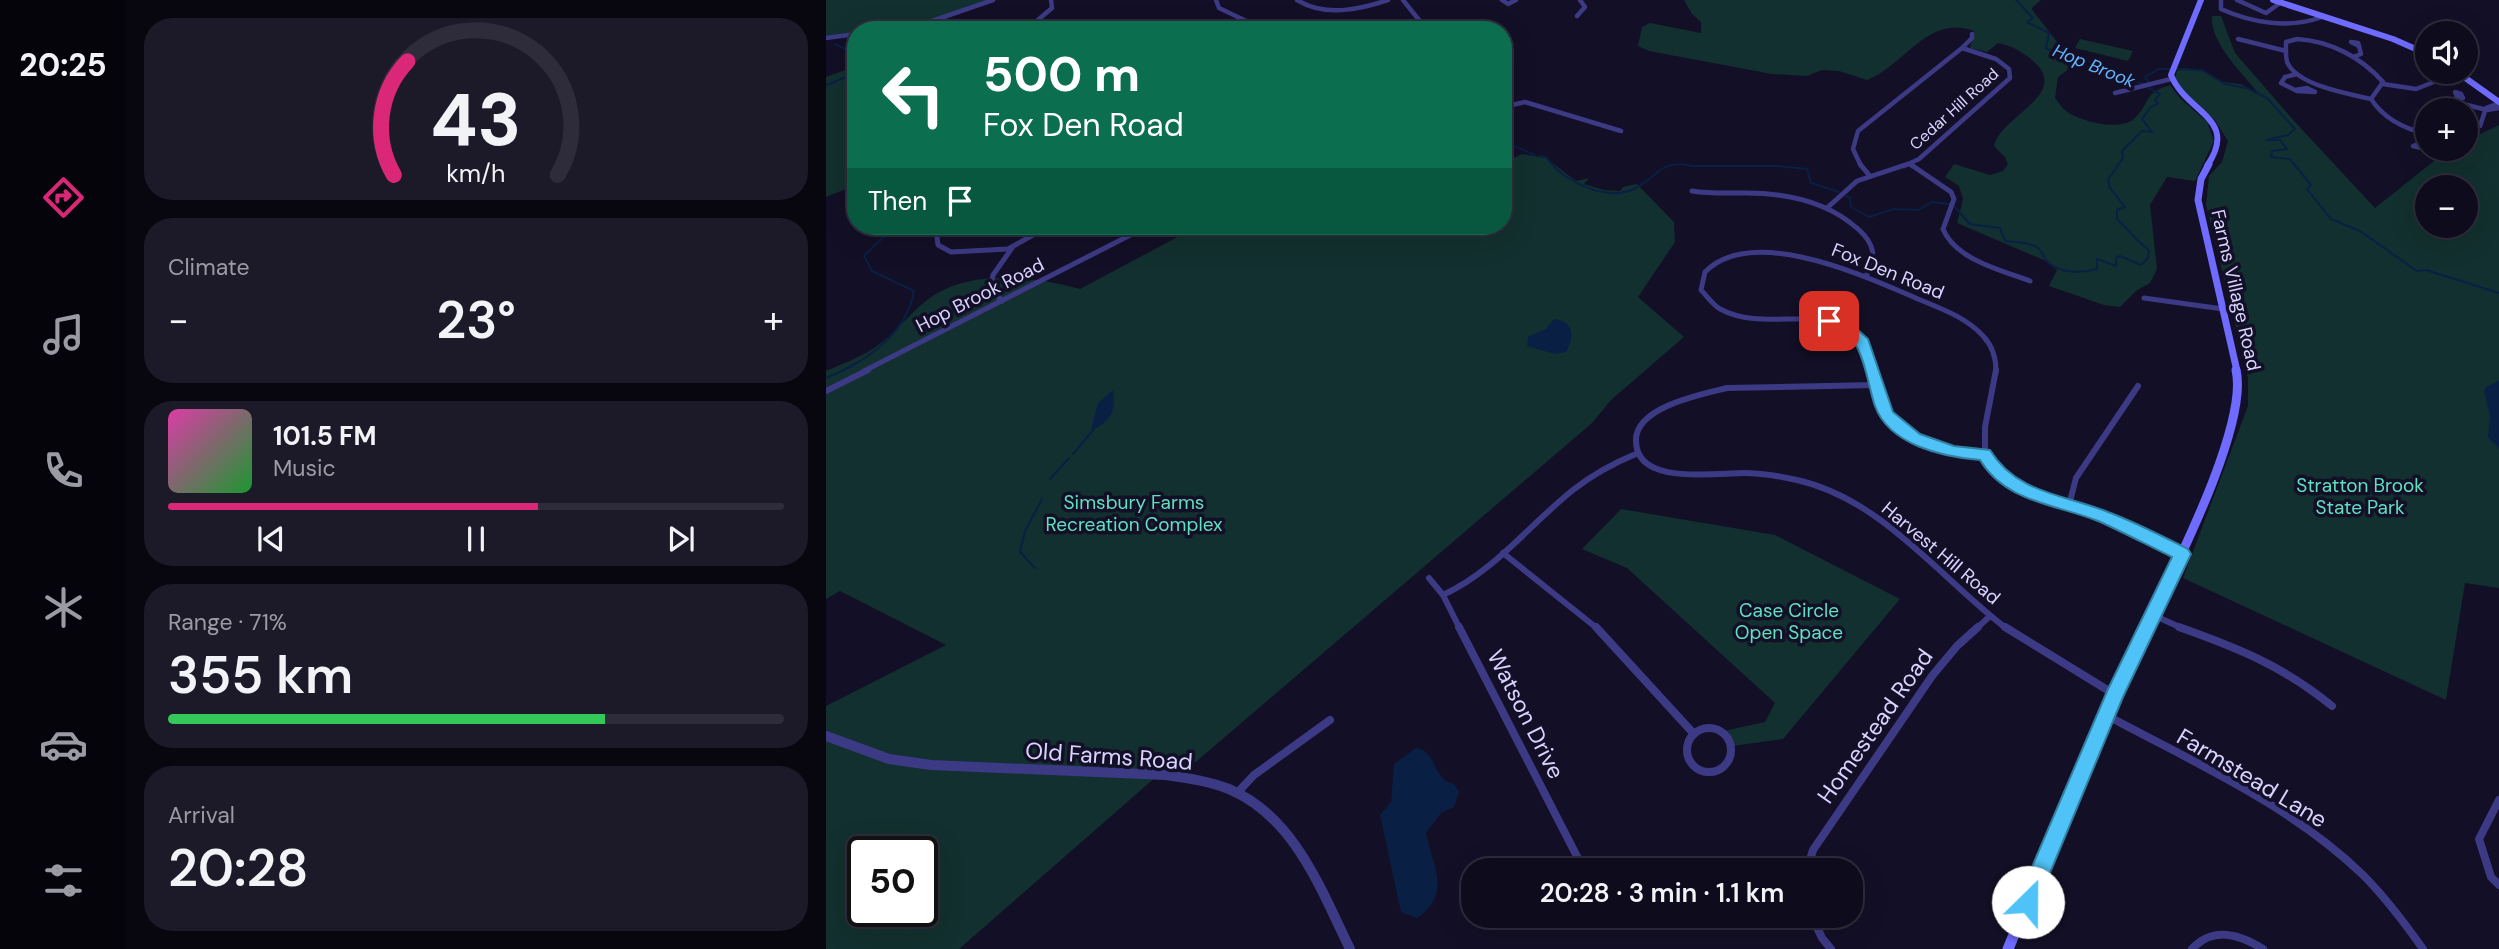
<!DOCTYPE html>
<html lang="en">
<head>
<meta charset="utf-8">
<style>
	body { margin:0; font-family:"DM Sans",sans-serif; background:#1c1929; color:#f1f3f6; height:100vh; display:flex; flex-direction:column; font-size:26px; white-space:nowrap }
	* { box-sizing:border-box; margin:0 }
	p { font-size:23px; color:#9b9ba3 }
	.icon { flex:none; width:38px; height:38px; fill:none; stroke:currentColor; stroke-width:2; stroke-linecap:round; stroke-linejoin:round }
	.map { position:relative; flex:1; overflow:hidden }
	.sheet { display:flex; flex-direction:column; gap:18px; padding:18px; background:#08060f; width:700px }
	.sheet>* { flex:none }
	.banner { position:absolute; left:21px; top:21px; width:665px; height:214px; border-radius:28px; box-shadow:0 7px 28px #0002,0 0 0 2px #2e2b3b; background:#0b6e4f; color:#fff; overflow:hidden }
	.fabs { position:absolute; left:1589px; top:21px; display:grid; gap:14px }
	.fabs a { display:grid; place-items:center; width:63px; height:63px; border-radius:50%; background:#0e0b1c; box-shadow:0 7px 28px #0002,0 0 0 2px #2e2b3b; font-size:35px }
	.speed { position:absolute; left:21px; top:836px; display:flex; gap:14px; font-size:35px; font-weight:700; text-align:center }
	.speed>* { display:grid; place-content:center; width:91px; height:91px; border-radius:50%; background:#0e0b1c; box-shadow:0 7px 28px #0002,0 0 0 2px #2e2b3b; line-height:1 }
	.speed .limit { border:4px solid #111; border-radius:10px; background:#fff; color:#111 }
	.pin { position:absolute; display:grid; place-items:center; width:60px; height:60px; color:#fff; margin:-30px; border-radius:14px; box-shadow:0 4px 10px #0006 }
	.me { position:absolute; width:77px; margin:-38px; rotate:23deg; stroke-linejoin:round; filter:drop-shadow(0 0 5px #0008) }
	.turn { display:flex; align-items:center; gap:24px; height:147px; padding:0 21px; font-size:32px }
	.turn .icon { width:91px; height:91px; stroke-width:2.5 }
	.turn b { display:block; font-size:49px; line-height:60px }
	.then { display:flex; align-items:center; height:66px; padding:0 21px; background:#0003; gap:14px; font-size:26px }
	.big { font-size:52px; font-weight:600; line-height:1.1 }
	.sheet .card { flex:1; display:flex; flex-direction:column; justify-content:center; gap:10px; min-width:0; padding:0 24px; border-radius:28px; background:#1c1929 }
	.sheet .dial { align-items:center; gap:0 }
	.dial svg { height:182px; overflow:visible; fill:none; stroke:#2e2b3b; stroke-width:7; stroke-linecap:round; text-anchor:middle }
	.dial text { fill:#f1f3f6; stroke:none }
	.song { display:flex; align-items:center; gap:21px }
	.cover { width:84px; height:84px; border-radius:10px; background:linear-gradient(135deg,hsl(320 70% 55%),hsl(130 70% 35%)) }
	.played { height:7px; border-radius:4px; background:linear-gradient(90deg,#db2777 60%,#2e2b3b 60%) }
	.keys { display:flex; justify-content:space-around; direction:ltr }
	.heat { display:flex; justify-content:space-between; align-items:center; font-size:38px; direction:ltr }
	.charge { height:10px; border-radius:5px; background:linear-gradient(90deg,#34c759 71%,#2e2b3b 0) }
	.trip { position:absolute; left:635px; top:858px; width:402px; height:70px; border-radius:28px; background:#0e0b1c; box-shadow:0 7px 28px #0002,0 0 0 2px #2e2b3b; font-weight:600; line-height:70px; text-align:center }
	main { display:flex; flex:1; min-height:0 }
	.tab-bar { display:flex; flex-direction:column; width:126px; justify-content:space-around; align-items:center; background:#06040b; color:#9b9ba3 }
	.tab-bar .icon { width:49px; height:49px }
	.tab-bar .selected { color:#db2777 }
	.tab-bar b { font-size:32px; color:#f1f3f6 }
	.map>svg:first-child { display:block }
</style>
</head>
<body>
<main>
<nav class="tab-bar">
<b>20:25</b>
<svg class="icon selected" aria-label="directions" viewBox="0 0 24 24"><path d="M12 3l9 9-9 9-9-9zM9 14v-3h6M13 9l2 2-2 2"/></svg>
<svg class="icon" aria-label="music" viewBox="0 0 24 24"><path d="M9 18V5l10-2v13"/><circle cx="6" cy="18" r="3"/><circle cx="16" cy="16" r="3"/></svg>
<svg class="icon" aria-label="phone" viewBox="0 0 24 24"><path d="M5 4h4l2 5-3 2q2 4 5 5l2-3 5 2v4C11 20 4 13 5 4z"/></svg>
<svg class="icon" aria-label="climate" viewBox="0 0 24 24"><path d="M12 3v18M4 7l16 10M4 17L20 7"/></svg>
<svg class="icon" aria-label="car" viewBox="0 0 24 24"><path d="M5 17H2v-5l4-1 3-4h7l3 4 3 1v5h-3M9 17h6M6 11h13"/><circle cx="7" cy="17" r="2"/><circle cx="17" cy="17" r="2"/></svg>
<svg class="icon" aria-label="filters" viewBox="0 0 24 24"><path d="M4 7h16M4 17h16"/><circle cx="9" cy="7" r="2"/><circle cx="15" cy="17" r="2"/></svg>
</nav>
<section class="sheet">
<div class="card dial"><svg viewBox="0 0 100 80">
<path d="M14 69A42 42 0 1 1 86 69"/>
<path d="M14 69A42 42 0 0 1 20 19" stroke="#db2777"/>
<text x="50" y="56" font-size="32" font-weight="700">43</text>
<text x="50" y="72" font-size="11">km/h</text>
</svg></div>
<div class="card"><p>Climate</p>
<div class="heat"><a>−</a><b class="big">23°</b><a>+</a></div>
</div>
<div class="card">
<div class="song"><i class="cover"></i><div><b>101.5 FM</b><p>Music</p></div></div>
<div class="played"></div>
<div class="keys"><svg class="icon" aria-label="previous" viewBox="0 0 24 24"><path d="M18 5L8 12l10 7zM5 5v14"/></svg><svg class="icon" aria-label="pause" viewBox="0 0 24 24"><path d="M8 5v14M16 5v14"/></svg><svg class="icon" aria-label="next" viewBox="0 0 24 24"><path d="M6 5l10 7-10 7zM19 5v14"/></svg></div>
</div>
<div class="card"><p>Range · 71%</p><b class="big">355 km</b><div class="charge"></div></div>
<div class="card"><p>Arrival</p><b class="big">20:28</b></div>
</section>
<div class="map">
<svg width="1673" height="949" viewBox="0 0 1673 949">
	<rect width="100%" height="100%" fill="#130f26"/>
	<g fill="#12302f" fill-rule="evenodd">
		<path d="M0 0H167C121 16 79 30 30 30V34L0 38Z"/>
		<path d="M858 0H1215L1206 8 1207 11 1246 61 1247 66 1232 77 1229 98C1233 103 1236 108 1240 111 1255 122 1294 132 1309 118 1325 102 1316 94 1344 85L1354 98 1381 122 1388 141 1369 181 1341 177 1324 205 1331 269 1324 283 1310 291 1294 307 1278 305 1223 286 1231 270 1220 261 1131 223 1137 199 1133 186 1119 177 1128 164 1164 175 1177 171 1182 164 1179 157 1168 146C1174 116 1247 94 1206 60 1195 51 1186 46 1172 43L1161 52 1144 48 1148 31C1101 14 1080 65 1041 80L1013 71 996 70 981 76 946 74 823 51 812 46 816 27 824 23 875 33V22L866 14Z"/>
		<path d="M1386 16H1395L1409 53 1469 122 1549 208 1623 149H1640V141L1673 125V588L1639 583 1620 700 1357 578 1422 406V378L1380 205 1383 176 1396 162 1402 141 1388 119 1357 92 1349 78 1351 71 1359 68 1376 71 1398 82 1415 84 1434 95C1419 76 1383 42 1386 16ZM1601 187H1640V226H1601Z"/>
		<path d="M1254 39 1307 51 1302 61 1249 48Z"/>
		<path d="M30 66V185L0 197V77Z"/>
		<path d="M696 154 720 158 750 181 763 178 758 184 778 190 794 191 797 187 811 184 848 222 849 242 812 297 858 337 785 400 766 423 365 766 331 776 133 949H0V706L120 645 14 591 0 599V371C16 364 33 358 48 348 70 334 86 309 108 295 150 269 210 277 254 289L372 226H677V163ZM37 852H96V912H37Z"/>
		<path d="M795 509 949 535 1074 599 957 739 906 746 904 737 898 731 939 722 949 703 801 568 756 549Z"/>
	</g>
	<g fill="#0a1f44">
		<path d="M728 319C748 321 749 337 740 352L729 354 701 346 702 337 720 329Z"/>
		<path d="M1673 381V449L1662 437 1664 416 1658 391 1660 387Z"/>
		<path d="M287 390C290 408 286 423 265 430L272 403Z"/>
		<path d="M590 748C611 750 606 780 628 784L633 792 628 807 615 813 600 833C607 865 626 895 591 918L575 912 554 815 565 802 568 764Z"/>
	</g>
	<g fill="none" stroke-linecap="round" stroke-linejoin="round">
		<g stroke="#0a1f44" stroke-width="2">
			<path d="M1190 0 1207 18 1201 22 1223 33 1220 48C1237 57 1255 58 1273 65 1289 71 1302 81 1319 84"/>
			<path d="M9 44 30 54"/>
			<path d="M1351 69 1376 70 1399 84 1421 88 1441 98 1469 129 1462 135 1440 140H1454L1461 149 1446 151 1445 157 1464 159 1485 185 1481 189 1505 219 1534 231 1591 271 1600 270 1673 293"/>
			<path d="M1323 83 1319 77 1333 69H1346"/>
			<path d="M0 85 30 73"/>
			<path d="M688 146 709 155"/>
			<path d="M714 156 720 157C737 181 779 202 808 189 832 177 835 158 866 166H951L981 169 985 183 1013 192"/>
			<path d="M1020 196 1024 198 1025 207 1043 217 1068 209 1092 210 1106 202 1123 204"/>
			<path d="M1128 206 1144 224 1174 228 1179 241C1190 242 1203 242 1212 248 1217 252 1217 258 1222 262 1234 274 1256 273 1271 269V259L1290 266V258L1294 256 1315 265 1322 258 1323 250C1310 241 1303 230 1291 219V210L1299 207 1284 188 1282 180 1297 158 1296 151 1316 131 1326 132 1316 119 1324 108 1332 103 1329 100 1334 94 1323 88"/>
			<path d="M0 378C38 363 81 334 88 291L46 271 38 256 69 226"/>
			<path d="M247 454 268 429"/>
			<path d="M224 479 243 458"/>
			<path d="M209 568 194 552 199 531 216 499"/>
		</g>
		<g stroke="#3d3a85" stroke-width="4.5">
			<path d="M390 0 393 8 439 30"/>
			<path d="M471 0C499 17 532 10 562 0"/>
			<path d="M577 0 601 30"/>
			<path d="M676 0 682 4 690 0"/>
			<path d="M1395 0V9C1426 23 1463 29 1496 17"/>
			<path d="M1411 0 1440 13 1454 3"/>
			<path d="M751 16 759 7 754 0"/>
			<path d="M65 30 106 21 167 0"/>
			<path d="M200 30 226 8 225 0"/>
			<path d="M0 38 30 34"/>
			<path d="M1412 39 1460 51"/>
			<path d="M1471 39C1504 41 1535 57 1557 82L1545 99C1523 94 1474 86 1462 64 1459 59 1460 49 1460 42Z"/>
			<path d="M1525 42 1532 43 1533 46Z"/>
			<path d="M1527 57 1535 54 1533 46"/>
			<path d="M1557 84 1590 89 1613 80 1639 78"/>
			<path d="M1469 90 1481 88 1489 92 1471 91 1455 83 1459 77 1471 74"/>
			<path d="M1629 92 1635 94 1637 98 1631 97Z"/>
			<path d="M1289 93 1345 79"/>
			<path d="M1545 99C1558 119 1579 129 1601 134"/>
			<path d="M1637 104 1661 110 1673 108"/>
			<path d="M677 107 699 102 795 131"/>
			<path d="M1613 110 1611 107 1635 109"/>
			<path d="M1640 131 1654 126 1660 108 1673 103"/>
			<path d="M1595 133V143"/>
			<path d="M1595 143 1600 149 1587 146Z"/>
			<path d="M1084 164 1086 166"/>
			<path d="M1035 166 1027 149 1032 131 1136 48 1146 38V34"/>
			<path d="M1078 166 1093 159 1184 78 1183 69 1170 59 1136 48"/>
		</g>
		<g stroke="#3d3a85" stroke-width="5">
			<path d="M1034 164 1043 175"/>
			<path d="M1084 164 1125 192 1128 199 1117 229C1130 260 1175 270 1204 281"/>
			<path d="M866 191C884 194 902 193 920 193 960 193 1002 202 1032 229 1048 243 1052 258 1040 276"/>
			<path d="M1001 208 1031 181 1082 164"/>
			<path d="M115 226 111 237 112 245 125 252 182 249 223 226"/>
			<path d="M1318 298 1397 309"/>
			<path d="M176 301 164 287 167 275 186 248"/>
			<path d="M38 371 322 226"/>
			<path d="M1046 371C1025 285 950 339 894 309 887 305 881 296 875 290L879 272C925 225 1034 274 1083 295 1109 307 1139 315 1158 337 1167 347 1170 358 1170 371"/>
		</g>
		<g stroke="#3d3a85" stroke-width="6">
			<path d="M1046 370C1063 438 1092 449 1159 454"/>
			<path d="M1050 385 901 388C876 394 810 407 810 440 809 486 888 473 918 473 936 473 953 476 971 480 1056 499 1114 578 1181 629"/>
			<path d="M0 391 42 370"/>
			<path d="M1159 454C1188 500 1231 498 1277 516 1304 527 1330 542 1356 554"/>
			<path d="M1159 454V427L1170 370"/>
			<path d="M1243 505 1250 478 1312 386"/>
			<path d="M677 553 772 629"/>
			<path d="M603 578 617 595 634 629"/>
			<path d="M617 595C669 571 703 525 747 490 767 474 788 463 812 453"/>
			<path d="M1327 615 1358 629"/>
			<path d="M1150 629 1164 616"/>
		</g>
		<g stroke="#3d3a85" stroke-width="8">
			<path d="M633 627 758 870"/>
			<path d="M770 627 868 734"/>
			<path d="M1179 627 1288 694"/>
			<path d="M1353 627C1412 648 1457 666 1506 706"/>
			<path d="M1280 715C1367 762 1465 805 1537 875 1560 898 1578 922 1597 949"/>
			<circle cx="883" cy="750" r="22"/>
			<path d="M411 793 428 775 504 720"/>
			<path d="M1673 800 1653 839 1665 877 1673 885"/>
			<path d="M981 870 987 850 1106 676 1131 646 1152 627"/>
			<path d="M799 915 844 925 919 915"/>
			<path d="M985 915 996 938 1005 949"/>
			<path d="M1366 949C1387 926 1413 934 1437 949"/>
		</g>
		<path stroke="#3d3a85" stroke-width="10" d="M0 736 63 759 105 765 340 775C361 778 383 781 403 789 469 817 495 890 524 949"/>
		<g stroke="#6f6bff" stroke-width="6">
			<path d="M1375 0 1345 75C1360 113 1414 118 1381 166"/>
			<path d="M1447 0 1567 39 1601 54"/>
			<path d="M1631 72 1673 102"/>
		</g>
		<path stroke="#6f6bff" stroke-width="7" d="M1383 164 1375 179 1372 200 1411 371"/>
		<path stroke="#6f6bff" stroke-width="9" d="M1320 629C1346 573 1423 426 1410 370"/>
		<path stroke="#6f6bff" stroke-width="11" d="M1182 949 1288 695 1321 627"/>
	</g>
	<path fill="#4fc3f7" stroke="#337fa1" stroke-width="2" d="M1003 316 1029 327 1042 339 1067 412 1094 434 1128 446 1164 450C1191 494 1238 494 1282 512 1309 522 1336 536 1362 549L1365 554 1297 697 1209 909 1202 913 1194 909 1191 902 1282 689 1346 557C1321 545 1297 532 1272 521 1229 504 1179 502 1154 460 1117 457 1063 445 1049 406 1043 389 1039 358 1029 344 1022 333 1009 329 998 324L996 321Z"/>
	<g text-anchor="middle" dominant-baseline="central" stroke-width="7" stroke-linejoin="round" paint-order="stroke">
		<g font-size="16" fill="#d9d4ff" stroke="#130f26">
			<text transform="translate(1128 109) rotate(-42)">Cedar Hill Road</text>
		</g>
		<g font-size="18" font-style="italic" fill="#62b6ff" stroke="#130f26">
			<text transform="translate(1268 66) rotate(22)">Hop Brook</text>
		</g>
		<g font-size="19" fill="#d9d4ff" stroke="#130f26">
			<text transform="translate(1062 271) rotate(22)">Fox Den Road</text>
			<text transform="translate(1410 290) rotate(77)">Farms Village Road</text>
			<text transform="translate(154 295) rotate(-27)">Hop Brook Road</text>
			<text transform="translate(1115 553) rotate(40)">Harvest Hill Road</text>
		</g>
		<g font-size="19" fill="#5fe0c0" stroke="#130f26">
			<text x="1534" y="485">Stratton Brook<tspan x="1534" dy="22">State Park</tspan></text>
			<text x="308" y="502">Simsbury Farms<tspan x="308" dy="22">Recreation Complex</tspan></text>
			<text x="963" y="610">Case Circle<tspan x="963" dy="22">Open Space</tspan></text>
		</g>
		<g font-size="23" fill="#d9d4ff" stroke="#130f26">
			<text transform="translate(700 714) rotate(63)">Watson Drive</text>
			<text transform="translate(1049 726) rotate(-55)">Homestead Road</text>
			<text transform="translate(283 756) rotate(4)">Old Farms Road</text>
			<text transform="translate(1426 778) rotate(31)">Farmstead Lane</text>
		</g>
	</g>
</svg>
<div class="fabs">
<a><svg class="icon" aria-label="sound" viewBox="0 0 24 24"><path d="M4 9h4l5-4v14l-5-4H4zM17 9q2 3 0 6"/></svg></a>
<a>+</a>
<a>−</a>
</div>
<div class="speed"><div class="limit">50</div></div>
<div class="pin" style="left:1003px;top:321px;background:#d93025"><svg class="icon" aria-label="arrive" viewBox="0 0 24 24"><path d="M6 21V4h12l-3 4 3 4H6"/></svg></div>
<svg class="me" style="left:1202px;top:902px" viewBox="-20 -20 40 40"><circle r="19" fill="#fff"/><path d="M0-13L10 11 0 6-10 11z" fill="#4fc3f7"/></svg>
<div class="trip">20:28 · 3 min · 1.1 km</div>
<div class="banner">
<div class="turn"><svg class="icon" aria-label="left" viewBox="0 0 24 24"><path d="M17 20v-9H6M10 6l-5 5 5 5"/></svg><div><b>500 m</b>Fox Den Road</div></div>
<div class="then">Then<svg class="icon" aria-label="arrive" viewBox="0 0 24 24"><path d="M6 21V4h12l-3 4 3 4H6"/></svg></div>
</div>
</div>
</main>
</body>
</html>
